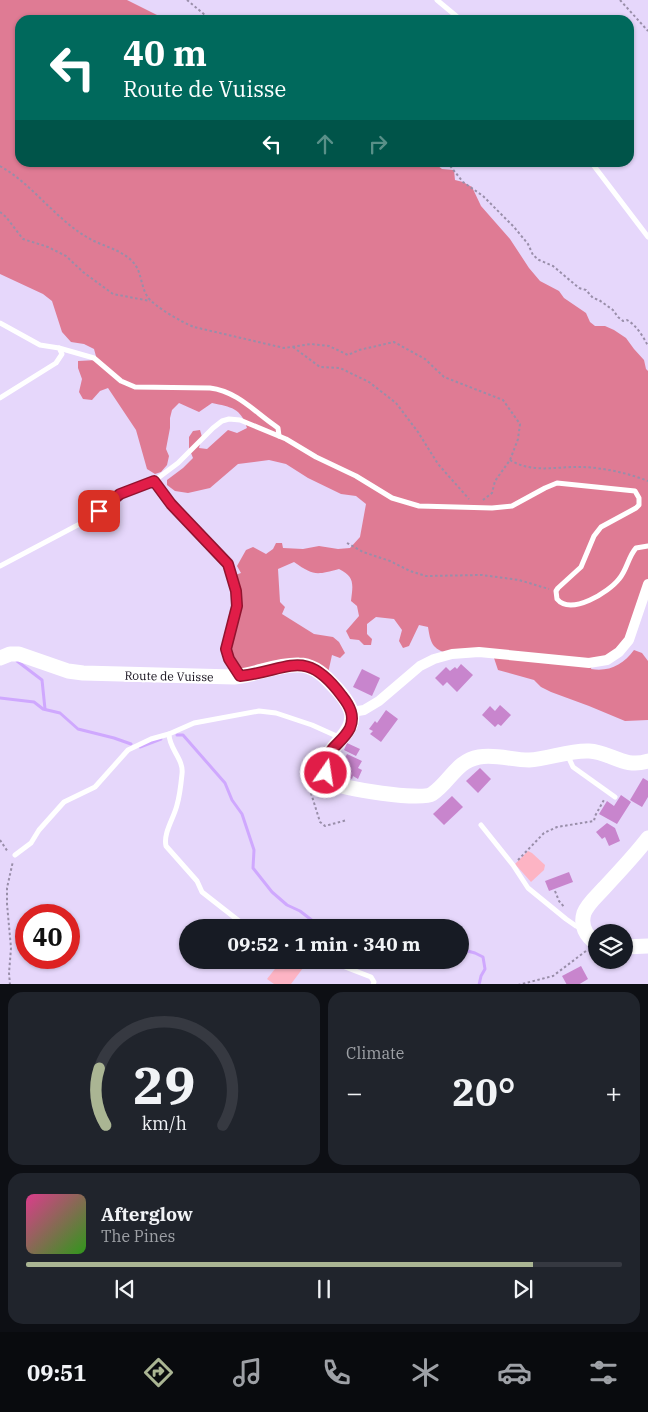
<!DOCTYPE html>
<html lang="en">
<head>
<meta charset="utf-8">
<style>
	body { margin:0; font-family:"IBM Plex Serif",serif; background:#20242c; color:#f1f3f6; height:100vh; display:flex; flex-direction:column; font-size:19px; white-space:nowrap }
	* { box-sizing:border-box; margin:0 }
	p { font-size:16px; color:#9ea1a6 }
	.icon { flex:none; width:28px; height:28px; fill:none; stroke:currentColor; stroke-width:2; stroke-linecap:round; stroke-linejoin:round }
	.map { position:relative; height:984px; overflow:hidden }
	.sheet { display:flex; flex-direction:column; gap:8px; padding:8px; background:#0d0f14; flex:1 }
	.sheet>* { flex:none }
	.banner { position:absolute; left:15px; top:15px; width:619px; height:152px; border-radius:15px; box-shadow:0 1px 4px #0004; background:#00695c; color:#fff; overflow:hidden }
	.buttons { position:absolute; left:588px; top:924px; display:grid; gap:10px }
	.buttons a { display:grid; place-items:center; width:45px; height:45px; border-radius:50%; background:#171b24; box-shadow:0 1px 4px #0004; font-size:25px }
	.speed { position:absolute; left:15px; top:904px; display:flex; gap:10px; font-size:25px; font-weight:700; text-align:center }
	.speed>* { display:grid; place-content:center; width:65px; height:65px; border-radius:50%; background:#171b24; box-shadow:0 1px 4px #0004; line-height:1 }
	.speed .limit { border:8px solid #d22; background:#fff; color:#111 }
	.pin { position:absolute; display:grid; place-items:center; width:42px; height:42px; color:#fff; margin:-21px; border-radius:10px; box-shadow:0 2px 8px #0006 }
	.me { position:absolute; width:55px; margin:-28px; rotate:13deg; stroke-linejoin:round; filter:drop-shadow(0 0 4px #0008) }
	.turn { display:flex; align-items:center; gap:18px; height:105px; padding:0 25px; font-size:22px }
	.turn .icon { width:65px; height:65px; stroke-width:2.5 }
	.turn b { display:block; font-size:35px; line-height:42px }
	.lanes { display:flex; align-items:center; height:48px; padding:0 25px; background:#0003; justify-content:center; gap:25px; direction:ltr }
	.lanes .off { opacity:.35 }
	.big { font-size:38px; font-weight:800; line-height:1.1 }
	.sheet .card { flex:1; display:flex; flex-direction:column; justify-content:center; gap:8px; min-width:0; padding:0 18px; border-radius:15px; background:#20242c }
	.sheet .dial { align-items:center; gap:0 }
	.dial svg { height:130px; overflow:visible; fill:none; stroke:#363941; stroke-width:7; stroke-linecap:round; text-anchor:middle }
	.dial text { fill:#f1f3f6; stroke:none }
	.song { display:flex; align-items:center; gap:15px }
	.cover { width:60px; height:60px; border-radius:8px; background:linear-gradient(135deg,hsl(330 70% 55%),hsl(110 70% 35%)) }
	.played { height:5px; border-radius:2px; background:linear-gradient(90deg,#aab593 85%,#363941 85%) }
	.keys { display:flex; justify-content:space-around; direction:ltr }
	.heat { display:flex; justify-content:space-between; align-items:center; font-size:28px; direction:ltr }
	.sheet .tiles { flex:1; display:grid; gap:8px; grid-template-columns:1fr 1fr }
	.card:last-child { grid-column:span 2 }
	.trip { position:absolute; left:179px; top:919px; width:290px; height:50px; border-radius:25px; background:#171b24; box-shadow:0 1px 4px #0004; font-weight:800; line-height:50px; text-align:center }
	.menu { display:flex; height:80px; justify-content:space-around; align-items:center; background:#090b0e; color:#9ea1a6 }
	.menu .icon { width:35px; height:35px }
	.menu .active { color:#aab593 }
	.menu b { font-size:22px; color:#f1f3f6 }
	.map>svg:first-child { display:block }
</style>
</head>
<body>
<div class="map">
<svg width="648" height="985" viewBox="0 0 648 985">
	<rect width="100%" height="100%" fill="#e6d7fb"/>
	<g fill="#fdb4c4">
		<path d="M528 851 532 853 545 865 544 870 531 882 515 864Z"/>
		<path d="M282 960H309L291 984H274L267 979Z"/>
	</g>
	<path fill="#df7b94" d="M0 0H127L167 20H20V162H433L442 169 454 170 455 180 463 182 472 187 481 206 510 239 529 268 540 281 559 291 564 298 586 313 590 322 595 326H605L614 330 626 338 634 349 644 360 646 369 648 371V581L625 638 614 651 592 665 591 669C609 672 623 665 634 650L642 653 648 661V720L625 721 589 706 551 692 541 687 534 680 498 670 493 655C476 654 447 660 434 646 430 641 429 633 428 627L419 625 409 646 403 648 399 641 402 630 394 619 376 617 367 624V634L372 639 371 645H364L359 640 350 639 346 631 359 616 357 606 351 601C353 584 355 577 339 569 316 575 314 576 294 562L278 569 280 602 285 607 282 614 314 634 333 637 339 642 345 653 340 658 332 655 328 673 319 666 241 673C237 666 232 660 230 652 228 639 235 626 238 614 241 600 239 588 235 575L241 573 237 566 246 550 253 547 266 554 273 549 276 543H282L283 548 303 549 319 546 338 549 350 548 360 537 366 504 356 496 341 494 308 478 286 464 269 460 238 464 210 488 188 493 175 491 167 485V480L183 468 193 458 189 448V437L193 431 200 430 202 437 199 448 207 449 228 430 237 433 247 428C241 408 231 407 212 403L199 412 179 403 172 410 170 418V428L166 449 169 456 167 465 161 472 155 474 147 469 136 430 108 388 100 391 92 400 83 399 79 392 82 379 78 368V361L97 360 94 349 84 344 71 342 62 332 52 301 43 294 0 274Z"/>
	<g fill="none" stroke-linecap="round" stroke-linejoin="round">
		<g stroke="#cfa8fe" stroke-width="3">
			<path d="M17 661 42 680 45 709"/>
			<path d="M0 698 34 702 43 709 60 713 78 729 114 738 131 744"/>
			<path d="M177 735H183L225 783 232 800 242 814 254 850 253 868 272 892 287 905 300 911 318 925 325 928"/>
			<path d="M140 747 161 739"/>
			<path d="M460 949 475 953 483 957 485 969 481 976 479 985"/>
		</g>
	</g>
	<g fill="#c885cd">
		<path d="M461 664 473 675 457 692 447 682 443 686 435 678 446 667 450 671 455 667 457 669Z"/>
		<path d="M362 669 380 678 372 696 353 687Z"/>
		<path d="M500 705 511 715 501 726 498 724 495 727 482 715 490 706 495 711Z"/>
		<path d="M386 710 398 719 381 742 370 734 373 731 369 729 375 721 377 723Z"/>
		<path d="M347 743 360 749 356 756 344 750Z"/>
		<path d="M347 754 362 761 358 768 362 770 358 779 353 776 352 779 338 772Z"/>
		<path d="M480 768 491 779 478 793 466 781Z"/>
		<path d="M643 778 648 781V797L642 807 630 800Z"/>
		<path d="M621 795 631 802 617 824 599 814 607 801 614 806Z"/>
		<path d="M452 796 463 807 444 825 433 814Z"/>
		<path d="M607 823 615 828 620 841 609 846 605 837 602 839 596 832Z"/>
		<path d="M569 872 573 882 549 891 545 881Z"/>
		<path d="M581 966 588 979 578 985H567L562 976Z"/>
	</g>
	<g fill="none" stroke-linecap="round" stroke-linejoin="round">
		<g stroke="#998ea9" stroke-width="2" stroke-dasharray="2.5 2.5" stroke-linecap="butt">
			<path d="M187 0 211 20"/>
			<path d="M620 0 648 31"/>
			<path d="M447 162 463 182 483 196 514 227 528 244 533 255 539 260 553 266 579 288 586 290 593 298 599 300 613 310 618 317 623 321 627 320C636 325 643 336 648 346"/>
			<path d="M0 166C32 184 54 217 85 236 100 246 119 248 132 261 142 271 140 284 147 296 153 306 183 323 194 327L284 348 311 344 329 346 348 355 359 350 394 342 425 359 444 377 503 400 520 424 518 439 510 460 495 481 492 493 483 500"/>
			<path d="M0 212 6 217 23 239 48 247 66 256 83 272 113 294 150 301"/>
			<path d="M293 347 320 367 340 368 369 382 396 403 418 432 438 464 469 499"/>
			<path d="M510 460C533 474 558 466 583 467 604 468 628 473 648 481"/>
			<path d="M347 543 363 552 390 561 410 571 426 576 482 575 519 580 549 589"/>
			<path d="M319 787 311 793 320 822 325 826 347 820"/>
			<path d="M0 840 8 852"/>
			<path d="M518 860 544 833 557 827 594 821 595 816 605 798"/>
			<path d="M555 891 559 901 565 908"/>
			<path d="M10 985 9 973 11 948 7 904V888L13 861"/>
			<path d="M518 985 553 976 586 951"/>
		</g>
		<g stroke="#fff" stroke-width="5">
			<path d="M437 0 461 20"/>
			<path d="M591 162 648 237"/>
			<path d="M0 323 40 345 59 348 62 354 56 363 0 398"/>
			<path d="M59 348 94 358 121 381 135 387 210 388C236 391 254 411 274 425L278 428 279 436"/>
			<path d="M154 481 171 504 228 564 236 591 237 606 226 649 229 659 238 674"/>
			<path d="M0 566 91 518 107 503 119 494 154 481 178 463 213 428 222 421 229 419 240 420 286 439 316 457 356 476 392 498 419 506 492 508 512 506 545 488 557 483 635 491 639 498V505L636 508 601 527 594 536 581 567 558 588 556 591 557 599C571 616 609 592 619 579 627 570 628 557 636 548L648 546"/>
			<path d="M567 754 573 767 615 797"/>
			<path d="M481 825 513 865 528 888 566 919 576 926 581 928"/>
			<path d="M15 855 31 843 39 830 64 802 95 787 128 750 151 739 169 734"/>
			<path d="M248 928 202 892 197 881 166 846C163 833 174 818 177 805 180 795 181 784 182 774 184 759 169 749 169 734L194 723 259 711 276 713 312 725 341 738"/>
			<path d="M327 960 371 977 374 982 373 985"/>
		</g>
		<path stroke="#fff" stroke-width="10" d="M352 712 364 710 379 701 420 666 434 659 452 654 479 652 589 663 607 660 619 652 629 640 648 584"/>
		<g stroke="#fff" stroke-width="15">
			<path d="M0 658 10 654H19L68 671 83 673 234 677C256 675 277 664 299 665 312 665 323 674 331 683 339 691 348 701 351 711 359 739 306 754 331 782 343 789 421 801 432 794 450 782 456 761 479 757 496 754 512 760 529 760 549 759 569 750 589 751 611 752 624 769 648 761"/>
			<path d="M596 943C586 936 580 926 584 913 588 903 597 896 604 888 619 872 635 855 648 838"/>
			<path d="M624 947 648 946"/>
		</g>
	</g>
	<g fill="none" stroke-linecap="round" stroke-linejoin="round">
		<g stroke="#92132f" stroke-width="12">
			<path id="route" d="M99 511 120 494 154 481 171 504 228 564 236 591 237 606 226 649 229 659 240 676C289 671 305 646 342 696 350 706 355 716 350 728 341 746 322 749 326 773"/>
		</g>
		<use href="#route" stroke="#e11d48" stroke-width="9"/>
	</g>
	<g text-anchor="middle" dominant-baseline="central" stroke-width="4" stroke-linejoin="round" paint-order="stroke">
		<g font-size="12" fill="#15101c" stroke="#fff">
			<text transform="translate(169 676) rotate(1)">Route de Vuisse</text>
		</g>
	</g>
</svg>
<div class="buttons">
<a><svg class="icon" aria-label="layers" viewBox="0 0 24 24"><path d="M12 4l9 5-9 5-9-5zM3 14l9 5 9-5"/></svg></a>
</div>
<div class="speed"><div class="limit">40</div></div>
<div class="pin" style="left:99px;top:511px;background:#d93025"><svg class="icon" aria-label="arrive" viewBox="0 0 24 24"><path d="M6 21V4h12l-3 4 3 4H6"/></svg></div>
<svg class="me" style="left:326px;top:773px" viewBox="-20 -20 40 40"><circle r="17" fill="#e11d48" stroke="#fff" stroke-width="3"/><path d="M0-11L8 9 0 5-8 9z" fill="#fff"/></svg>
<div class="trip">09:52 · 1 min · 340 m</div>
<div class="banner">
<div class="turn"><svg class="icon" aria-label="left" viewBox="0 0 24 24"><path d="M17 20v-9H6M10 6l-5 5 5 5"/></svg><div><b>40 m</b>Route de Vuisse</div></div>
<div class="lanes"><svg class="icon" aria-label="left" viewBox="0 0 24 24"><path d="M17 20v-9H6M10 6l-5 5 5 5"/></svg><svg class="icon off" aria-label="ahead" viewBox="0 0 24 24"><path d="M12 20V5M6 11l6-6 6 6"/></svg><svg class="icon off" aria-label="right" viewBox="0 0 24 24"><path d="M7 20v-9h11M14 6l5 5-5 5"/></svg></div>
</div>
</div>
<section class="sheet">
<div class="tiles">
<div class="card dial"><svg viewBox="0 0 100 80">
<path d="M14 69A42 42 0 1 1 86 69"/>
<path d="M14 69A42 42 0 0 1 10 34" stroke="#aab593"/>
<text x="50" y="56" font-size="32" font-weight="700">29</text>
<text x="50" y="72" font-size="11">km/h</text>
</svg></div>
<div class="card"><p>Climate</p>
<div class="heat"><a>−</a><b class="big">20°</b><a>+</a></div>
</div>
<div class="card">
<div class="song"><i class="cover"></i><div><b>Afterglow</b><p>The Pines</p></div></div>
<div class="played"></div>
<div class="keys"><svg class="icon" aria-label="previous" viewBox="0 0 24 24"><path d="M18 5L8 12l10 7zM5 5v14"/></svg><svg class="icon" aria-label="pause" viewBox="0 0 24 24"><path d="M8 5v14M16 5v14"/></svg><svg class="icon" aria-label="next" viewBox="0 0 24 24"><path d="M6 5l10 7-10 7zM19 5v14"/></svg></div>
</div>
</div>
</section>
<nav class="menu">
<b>09:51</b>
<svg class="icon active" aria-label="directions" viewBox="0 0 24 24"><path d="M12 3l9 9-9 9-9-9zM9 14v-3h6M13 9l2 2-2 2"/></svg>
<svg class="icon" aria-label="music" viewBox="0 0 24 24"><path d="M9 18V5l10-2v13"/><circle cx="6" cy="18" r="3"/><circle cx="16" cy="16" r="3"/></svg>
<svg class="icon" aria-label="phone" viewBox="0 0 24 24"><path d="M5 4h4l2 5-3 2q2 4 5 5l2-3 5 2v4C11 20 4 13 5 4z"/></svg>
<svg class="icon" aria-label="climate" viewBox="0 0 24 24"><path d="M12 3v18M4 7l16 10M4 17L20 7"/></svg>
<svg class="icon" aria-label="car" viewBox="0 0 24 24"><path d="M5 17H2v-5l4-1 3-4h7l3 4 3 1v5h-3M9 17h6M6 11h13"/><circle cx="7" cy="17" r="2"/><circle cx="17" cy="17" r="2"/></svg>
<svg class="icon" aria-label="filters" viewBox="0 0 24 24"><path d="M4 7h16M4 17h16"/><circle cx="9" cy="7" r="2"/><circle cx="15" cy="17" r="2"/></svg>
</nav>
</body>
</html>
